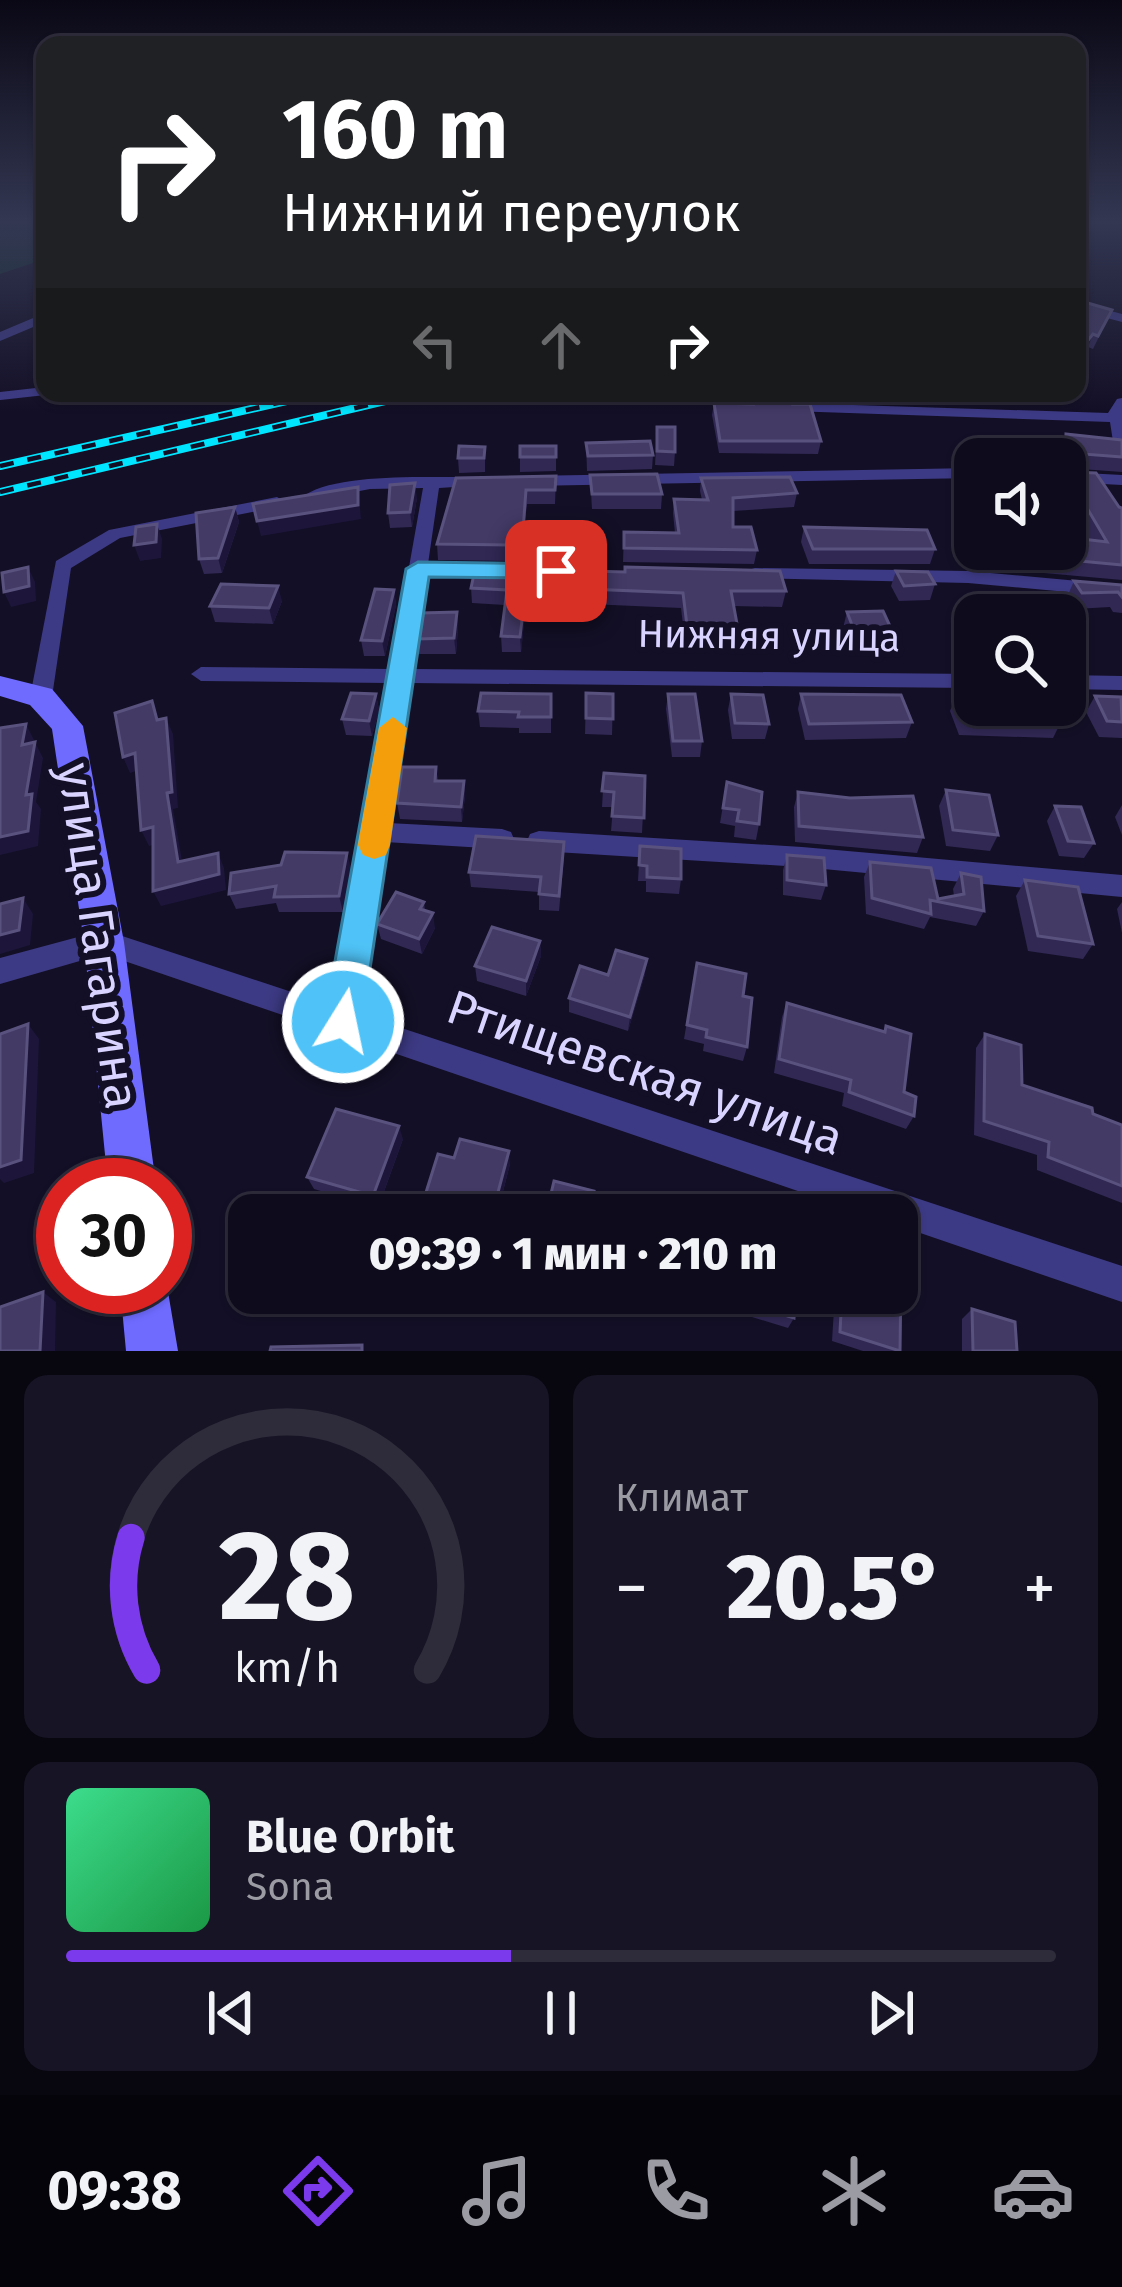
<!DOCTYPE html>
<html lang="ru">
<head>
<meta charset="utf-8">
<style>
	body { margin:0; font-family:"Fira Sans",sans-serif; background:#171425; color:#f1f3f6; height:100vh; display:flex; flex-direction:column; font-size:45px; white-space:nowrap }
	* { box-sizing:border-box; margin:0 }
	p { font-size:39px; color:#9b9ba3 }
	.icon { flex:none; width:66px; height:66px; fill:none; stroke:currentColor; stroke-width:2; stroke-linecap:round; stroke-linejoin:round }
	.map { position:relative; height:1351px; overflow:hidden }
	.details { display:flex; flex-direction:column; gap:24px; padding:24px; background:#08060f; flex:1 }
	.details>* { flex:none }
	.hud { position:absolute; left:36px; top:36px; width:1050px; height:366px; border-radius:24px; box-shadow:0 3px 9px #0004,0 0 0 3px #2e2b3b; background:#202124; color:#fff; overflow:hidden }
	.fabs { position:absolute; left:954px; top:438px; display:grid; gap:24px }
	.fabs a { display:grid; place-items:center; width:132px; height:132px; border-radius:24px; background:#0e0b1c; box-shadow:0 3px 9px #0004,0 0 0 3px #2e2b3b; font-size:60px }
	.speed { position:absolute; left:36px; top:1158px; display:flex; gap:24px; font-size:60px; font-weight:700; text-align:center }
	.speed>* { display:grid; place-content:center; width:156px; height:156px; border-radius:50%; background:#0e0b1c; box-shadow:0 3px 9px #0004,0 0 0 3px #2e2b3b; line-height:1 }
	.speed .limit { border:18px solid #d22; background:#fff; color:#111 }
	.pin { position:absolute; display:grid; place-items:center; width:102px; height:102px; color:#fff; margin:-51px; border-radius:24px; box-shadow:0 6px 18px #0006 }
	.me { position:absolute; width:132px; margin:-66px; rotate:10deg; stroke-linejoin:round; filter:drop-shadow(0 0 9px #0008) }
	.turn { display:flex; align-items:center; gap:42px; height:252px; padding:0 48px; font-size:54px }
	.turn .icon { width:156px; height:156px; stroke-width:2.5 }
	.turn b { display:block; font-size:84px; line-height:102px }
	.lanes { display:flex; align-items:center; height:114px; padding:0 48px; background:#0003; justify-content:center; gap:60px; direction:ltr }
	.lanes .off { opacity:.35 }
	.big { font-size:90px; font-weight:800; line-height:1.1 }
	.details .widget { flex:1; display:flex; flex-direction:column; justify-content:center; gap:18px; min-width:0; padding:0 42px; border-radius:24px; background:#171425 }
	.details .dial { align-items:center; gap:0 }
	.dial svg { height:312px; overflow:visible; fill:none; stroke:#2e2b3b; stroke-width:7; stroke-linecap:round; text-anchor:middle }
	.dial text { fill:#f1f3f6; stroke:none }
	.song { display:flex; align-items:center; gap:36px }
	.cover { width:144px; height:144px; border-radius:18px; background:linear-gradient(135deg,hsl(150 70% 55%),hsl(140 70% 35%)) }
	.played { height:12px; border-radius:6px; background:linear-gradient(90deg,#7c3aed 45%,#2e2b3b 45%) }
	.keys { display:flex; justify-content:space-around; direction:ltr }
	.heat { display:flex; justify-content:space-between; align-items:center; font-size:66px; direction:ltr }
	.details .tiles { flex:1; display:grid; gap:24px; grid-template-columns:1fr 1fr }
	.widget:last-child { grid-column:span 2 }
	.trip { position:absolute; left:228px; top:1194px; width:690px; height:120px; border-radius:24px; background:#0e0b1c; box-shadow:0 3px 9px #0004,0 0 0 3px #2e2b3b; font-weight:800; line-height:120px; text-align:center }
	.menu { display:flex; height:192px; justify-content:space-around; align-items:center; background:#06040b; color:#9b9ba3 }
	.menu .icon { width:84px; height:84px }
	.menu .on { color:#7c3aed }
	.menu b { font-size:54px; color:#f1f3f6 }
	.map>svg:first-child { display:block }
</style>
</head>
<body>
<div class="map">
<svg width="1122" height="1351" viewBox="0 0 1122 1351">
	<rect width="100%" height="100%" fill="#130f26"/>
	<path fill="#12302f" d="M0 222H45V259L0 274Z"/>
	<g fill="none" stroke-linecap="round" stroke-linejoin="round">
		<path stroke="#3d3a85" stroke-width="8" d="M0 396 45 391"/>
		<g fill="#3d3a85" fill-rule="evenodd">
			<path d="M1077 302 1122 314V322L1077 310Z"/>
			<path d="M45 313V322L0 341V332Z"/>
			<path d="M1122 398V453L1114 448 1110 422 790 411 783 407 790 403 1108 413 1117 399Z"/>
			<path d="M975 468V478L528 486 520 481 528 476Z"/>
			<path d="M1065 472 1122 475V485L1065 482Z"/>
			<path d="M479 477 485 479V485L439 488 428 564 501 565 510 571 501 577 426 575 412 669 975 674V688L410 683 388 823 502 829 511 832 514 839 511 846 502 849 385 842 359 1014 1122 1266V1302L897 1225V1215H868L104 954 0 984V958L104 930 331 1005 388 683 201 681 191 674 201 667 391 669 423 488 370 489 313 500 305 495C341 472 434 478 479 477Z"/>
			<path d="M277 497 285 502 283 506 120 538 71 568 52 697 41 705 33 702 30 697 56 561 109 530Z"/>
			<path d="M755 568 968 571 1122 585V597L968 583 748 578 746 574 748 570Z"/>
			<path d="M1065 675 1122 676V690L1065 689Z"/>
			<path d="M539 831 802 847 1122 875V897L802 867 539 851 530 848 527 841 530 834Z"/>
		</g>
		<g fill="#6f6bff" fill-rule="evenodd">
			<path d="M0 676 52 689 83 726 124 942 156 1185H108L84 942 52 729 30 705 0 696Z"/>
			<path d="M165 1274 178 1351H126L120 1287H165Z"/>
		</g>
		<g stroke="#00e5ff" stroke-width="8">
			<g id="rail">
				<path d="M0 466 322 393"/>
				<path d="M0 492 419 393"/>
			</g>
		</g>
		<use href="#rail" stroke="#130f26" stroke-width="4.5" stroke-dasharray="14" stroke-linecap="butt"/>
	</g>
	<g fill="#312854">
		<path d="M1077 300 1112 310 1093 349 1088 347 1077 361Z"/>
		<path d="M744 393H804L803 399 787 400 821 441 818 454 719 453 712 415 714 403 748 404Z"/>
		<path d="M657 427 675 452 674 466 655 465Z"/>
		<path d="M1066 434 1122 440V472L1067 468 1122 508V580L1000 569 993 554 991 549H1065L1090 540 1071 506 1065 505V459H1060V449Z"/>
		<path d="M586 443 653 455 652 469 587 471Z"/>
		<path d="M520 446H556V471L520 472Z"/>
		<path d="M485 447V472L459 473 458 458Z"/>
		<path d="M590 475 662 494 661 509H592Z"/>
		<path d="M556 476 555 504H527L524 530 587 541 586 562 438 560 437 544 456 478Z"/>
		<path d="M701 478 797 493 794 507 733 511V527L757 550 754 564 623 562 624 532 675 533 673 513 674 499 702 500 700 491Z"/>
		<path d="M417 498 412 527 390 528 388 513Z"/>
		<path d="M235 507 239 522 222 573 204 574 199 559Z"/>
		<path d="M804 527 935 549 930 564H809L801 542Z"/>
		<path d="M586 567 585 601 526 602 521 652H502L501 636 505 605 472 603 471 588Z"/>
		<path d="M589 571 786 591 782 607 734 606 739 635 736 651 686 650 681 608 588 604Z"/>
		<path d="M896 571 935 584 930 600 899 601 891 586Z"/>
		<path d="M1074 581 1122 585V613L1113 612 1110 607 1075 609 1067 597Z"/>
		<path d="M394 590 396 605 385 656H364L361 640Z"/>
		<path d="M282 601 273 624 215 622 210 606Z"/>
		<path d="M457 612 458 628 456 654H419L417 639Z"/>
		<path d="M847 612 895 637 890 653 853 654 843 628Z"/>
		<path d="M966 614 975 615V649H969L960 629Z"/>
		<path d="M586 693 613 694 612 735 585 734Z"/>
		<path d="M376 694 379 710 372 736 346 735 342 719Z"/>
		<path d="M551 694V733H519V728L480 727 478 711Z"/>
		<path d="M668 694 702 741 700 757H672L666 709Z"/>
		<path d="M731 694 769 724 765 739H732L728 710Z"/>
		<path d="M801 694 912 722 906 738 805 740 798 709Z"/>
		<path d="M956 696 1061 722 1053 738 959 735 950 711Z"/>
		<path d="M1095 696 1122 700V738L1099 737 1086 712Z"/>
		<path d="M436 767 438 781H464L465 796 462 822 400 819 397 803Z"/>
		<path d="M604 773 645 776 642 833 611 831 613 807H602Z"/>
		<path d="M727 782 759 824 756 840 734 837 735 826 720 823Z"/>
		<path d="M946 790 998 835 990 851 946 846 939 806Z"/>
		<path d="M798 792 850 798 923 837 917 853 795 842 794 807Z"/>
		<path d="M1122 805V835L1115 817Z"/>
		<path d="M1055 806 1094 843 1084 858 1059 856 1047 821Z"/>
		<path d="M640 846 681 879 679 894 646 892V881H638Z"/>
		<path d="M787 855 826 885 821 900 783 895V870Z"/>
		<path d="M564 857 559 911 539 910V892L471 887 469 872Z"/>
		<path d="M870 862 938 899 954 896 953 889 961 873 984 911 976 926 930 917 924 929 866 914 864 877Z"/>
		<path d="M351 868 343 912H279L276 903 236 909 229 894Z"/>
		<path d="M1025 880 1093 944 1083 959 1028 951 1016 896Z"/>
		<path d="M424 902 425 911 435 928 422 954 381 939 377 924Z"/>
		<path d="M1122 902V933L1117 909Z"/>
		<path d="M540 941 541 956 526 996 477 981 475 966Z"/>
		<path d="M697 963 743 996 747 1047 743 1061 703 1051 704 1044 684 1039Z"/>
		<path d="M645 974 628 1031 569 1012V998L608 975Z"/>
		<path d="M787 1003 883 1032 886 1026 904 1092 914 1116 906 1129 842 1106 844 1093 774 1073 782 1017Z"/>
		<path d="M985 1034 1022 1085 1122 1125V1203L1037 1170V1155L974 1135 976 1048Z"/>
		<path d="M403 1139 378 1208 314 1189 307 1177Z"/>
		<path d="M454 1158 510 1164 497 1215 426 1214 423 1202Z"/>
		<path d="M691 1293H796L794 1318 788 1328 703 1302 704 1297Z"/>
		<path d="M835 1293H897L899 1351H863L832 1341Z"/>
		<path d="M972 1309 1017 1351H962V1319Z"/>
	</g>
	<g fill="#1d163a">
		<path d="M1093 334 1088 347 1077 361V354Z"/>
		<path d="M415 483 417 498 412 527 410 512Z"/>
		<path d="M358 487 361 519 261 536 257 521Z"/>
		<path d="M235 507 239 522 222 573 218 558Z"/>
		<path d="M157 524 162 539 161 558 140 561 134 545Z"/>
		<path d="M28 567 35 582 36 601 11 607 4 592Z"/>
		<path d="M278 586 282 601 273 624 269 608Z"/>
		<path d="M526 587V602L521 652 520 637Z"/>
		<path d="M394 590 396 605 385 656 382 641Z"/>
		<path d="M457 612 458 628 456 654 454 638Z"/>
		<path d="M376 694 379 710 372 736 369 721Z"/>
		<path d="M166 718 173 734 178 808 173 809 185 878 178 862 167 793Z"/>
		<path d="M26 724 34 740 31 760 22 745Z"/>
		<path d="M35 742 43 758 36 802 41 809 38 846 0 855V837L26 795Z"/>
		<path d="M135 753 142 769 130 773 123 757Z"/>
		<path d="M464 781 465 796 462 822 461 807Z"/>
		<path d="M153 827 160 843 149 846 141 830Z"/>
		<path d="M218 853 224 868 226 890 161 906 153 891Z"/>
		<path d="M347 853 351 868 343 912 339 896Z"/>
		<path d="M23 898 33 914 30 945 0 954V935Z"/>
		<path d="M433 913 435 928 422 954 419 939Z"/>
		<path d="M540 941 541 956 526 996V981Z"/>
		<path d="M647 959 645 974 628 1031 630 1017Z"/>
		<path d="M28 1024 39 1039 34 1173 4 1183 0 1179V1167Z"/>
		<path d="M399 1126 403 1139 378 1208 373 1196Z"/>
		<path d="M509 1151 510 1164 497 1215H492Z"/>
		<path d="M43 1292 56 1302 55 1351H40Z"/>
	</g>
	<g fill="#433a66" stroke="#5a527e" stroke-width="3">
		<path d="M1077 300 1112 310 1098 336 1093 334 1077 354Z"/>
		<path d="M750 393H784L781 397 792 404H810L821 441H720L714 403 753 404Z"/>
		<path d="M657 427H675V452L657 451Z"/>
		<path d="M1066 434 1122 440V457L1071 453 1066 468 1071 472 1096 473 1119 507 1122 508V565L1006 554 1003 549H1065V537L1107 542 1077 491H1071L1065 480Z"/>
		<path d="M650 441 653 455 588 456 586 443Z"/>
		<path d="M459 446 485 447 484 458H458Z"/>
		<rect x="520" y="446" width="36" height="11"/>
		<path d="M657 474 662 494H592L590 475Z"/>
		<path d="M556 476 555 490H526L523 530 581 529 580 541H587V546L437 544 456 478Z"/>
		<path d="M790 477 797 493 733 498V527H751L757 550 624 548V532L679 533 674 499 708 500 701 478Z"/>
		<path d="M415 483 410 512 388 513 390 485Z"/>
		<path d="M358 487V505L257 521 253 504Z"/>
		<path d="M235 507 218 558 199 559 196 513Z"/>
		<path d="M157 524 156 542 134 545 136 527Z"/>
		<path d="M804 527 927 530 935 549H813Z"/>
		<path d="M476 565 586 567 585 586 526 587 520 637 501 636 507 590 471 588Z"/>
		<path d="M28 567 29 586 4 592 2 573Z"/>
		<path d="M625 567 780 571 786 591H731L739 635 688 634 683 593 588 589 589 571 625 572Z"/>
		<path d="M896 571 928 572 935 584 904 586Z"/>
		<path d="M1074 581 1122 585V597L1118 592 1082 593Z"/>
		<path d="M221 584 278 586 269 608 210 606Z"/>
		<path d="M375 589 394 590 382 641 361 640Z"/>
		<path d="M883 611 895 637 857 638 847 612Z"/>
		<path d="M457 612 454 638 417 639 421 613Z"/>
		<path d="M1024 613 1025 615H975V633L966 614Z"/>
		<path d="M351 693 376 694 369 721 342 719Z"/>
		<path d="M481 693 551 694V717H518L519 712 478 711Z"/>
		<path d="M586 693 613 694V719L586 718Z"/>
		<path d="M668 694H695L702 741H673Z"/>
		<path d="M731 694 763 695 769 724 735 723Z"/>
		<path d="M801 694 901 695 912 722 809 724Z"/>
		<path d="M956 696H975V705H1053L1061 722 966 719Z"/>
		<path d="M1095 696 1121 697 1122 722 1107 721Z"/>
		<path d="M152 701 157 720 166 718 172 792 167 793 178 862 218 853 219 874 153 891V827L141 830 135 753 123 757 115 713Z"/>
		<path d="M26 724 22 745 35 742 26 795 32 794 28 831 0 837V728Z"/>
		<path d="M402 767H436L435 781H464L461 807 397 803Z"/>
		<path d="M604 773 645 776 644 818 612 816 614 792 602 791Z"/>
		<path d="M727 782 762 792 759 824 737 821 739 810 723 808Z"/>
		<path d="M946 790 989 795 998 835 953 830Z"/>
		<path d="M798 792 850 798 913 796 923 837 799 826Z"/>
		<path d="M1055 806 1081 807 1094 843 1068 841Z"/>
		<path d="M476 836 564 842 559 896 539 894 541 877 469 872Z"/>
		<path d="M640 846 681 849V879L647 877V866L639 865Z"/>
		<path d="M285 852 347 853 339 896 274 897 276 886 229 894 231 873 281 865Z"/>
		<path d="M787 855 824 858 826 885 787 880Z"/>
		<path d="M870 862 931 868 938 899 964 894 961 873 981 877 984 911 930 900 931 914 872 898Z"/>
		<path d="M1025 880 1078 887 1093 944 1038 936Z"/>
		<path d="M396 892 424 902 420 909 433 913 419 939 377 924Z"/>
		<path d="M23 898 19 930 0 935V904Z"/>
		<path d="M492 927 540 941 526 981 475 966Z"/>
		<path d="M616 950 647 959 630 1017 569 998 580 966 608 975Z"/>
		<path d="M697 963 746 974 743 996 752 998 747 1047 706 1037 707 1030 687 1025Z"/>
		<path d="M787 1003 885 1032 886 1026 911 1034 904 1092 916 1097 914 1116 849 1092 851 1080 779 1059Z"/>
		<path d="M28 1024 21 1160 0 1167V1034Z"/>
		<path d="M985 1034 1021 1045 1022 1085 1092 1108 1093 1114 1122 1125V1186L1048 1157 1049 1142 984 1121Z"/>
		<path d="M336 1109 399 1126 373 1196 307 1177Z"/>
		<path d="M460 1139 509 1151 492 1215H474L423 1202 438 1154 454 1158Z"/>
		<path d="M554 1181 594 1191 590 1215H546Z"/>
		<path d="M634 1196 702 1215H630Z"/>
		<path d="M897 1276 901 1277 900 1351 840 1332 842 1293H897Z"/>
		<path d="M43 1292 40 1351H0V1307Z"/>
		<path d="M712 1293H796L794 1318Z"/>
		<path d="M972 1309 1015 1322 1017 1351H973Z"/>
		<path d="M362 1345V1351H270L271 1347Z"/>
	</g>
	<linearGradient id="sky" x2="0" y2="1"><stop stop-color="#0a0815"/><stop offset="0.54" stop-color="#333752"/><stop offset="1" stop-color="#333752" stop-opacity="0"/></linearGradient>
	<rect width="1122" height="411" fill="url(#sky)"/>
	<path fill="#4fc3f7" stroke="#337fa1" stroke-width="3" d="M418 562 556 564 568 571 556 578 429 577 362 1022 357 1035 343 1040 330 1035 324 1022 406 569Z"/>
	<path fill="#f59e0b" d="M393 717 407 728 390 845 386 855 374 859 363 855 358 845 379 728Z"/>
	<g text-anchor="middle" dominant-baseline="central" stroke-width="12" stroke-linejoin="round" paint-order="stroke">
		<g font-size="39" fill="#d9d4ff" stroke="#130f26">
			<text transform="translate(769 636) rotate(1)">Нижняя улица</text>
		</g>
		<g font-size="48" fill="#d9d4ff" stroke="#130f26">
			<text transform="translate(98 936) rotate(82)">улица Гагарина</text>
			<text transform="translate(645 1073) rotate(19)">Ртищевская улица</text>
		</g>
	</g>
</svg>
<div class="fabs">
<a><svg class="icon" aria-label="sound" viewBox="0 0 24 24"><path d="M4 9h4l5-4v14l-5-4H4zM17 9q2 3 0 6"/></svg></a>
<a><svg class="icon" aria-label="search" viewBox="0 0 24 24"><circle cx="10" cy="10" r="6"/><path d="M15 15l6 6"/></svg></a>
</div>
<div class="speed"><div class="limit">30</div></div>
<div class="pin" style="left:556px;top:571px;background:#d93025"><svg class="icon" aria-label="arrive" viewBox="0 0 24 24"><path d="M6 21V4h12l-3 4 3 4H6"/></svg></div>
<svg class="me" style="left:343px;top:1022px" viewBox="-20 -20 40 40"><circle r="17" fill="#4fc3f7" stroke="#fff" stroke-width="3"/><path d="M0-11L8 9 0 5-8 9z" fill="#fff"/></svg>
<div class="trip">09:39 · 1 мин · 210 m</div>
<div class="hud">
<div class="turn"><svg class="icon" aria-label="right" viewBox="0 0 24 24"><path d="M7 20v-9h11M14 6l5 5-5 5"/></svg><div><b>160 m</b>Нижний переулок</div></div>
<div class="lanes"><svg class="icon off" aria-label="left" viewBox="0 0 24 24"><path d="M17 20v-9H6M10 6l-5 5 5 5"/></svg><svg class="icon off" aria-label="ahead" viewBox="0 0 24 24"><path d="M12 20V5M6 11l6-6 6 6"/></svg><svg class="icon" aria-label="right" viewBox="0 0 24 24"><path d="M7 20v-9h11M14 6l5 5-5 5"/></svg></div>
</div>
</div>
<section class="details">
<div class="tiles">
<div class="widget dial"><svg viewBox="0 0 100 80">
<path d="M14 69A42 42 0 1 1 86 69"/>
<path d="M14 69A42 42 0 0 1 10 35" stroke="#7c3aed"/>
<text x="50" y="56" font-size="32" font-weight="700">28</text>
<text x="50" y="72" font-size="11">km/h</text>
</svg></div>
<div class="widget"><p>Климат</p>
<div class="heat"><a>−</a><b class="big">20.5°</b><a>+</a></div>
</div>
<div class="widget">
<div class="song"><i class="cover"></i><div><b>Blue Orbit</b><p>Sona</p></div></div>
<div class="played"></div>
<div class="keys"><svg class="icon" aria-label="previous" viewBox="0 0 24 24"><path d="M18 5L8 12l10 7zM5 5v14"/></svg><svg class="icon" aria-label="pause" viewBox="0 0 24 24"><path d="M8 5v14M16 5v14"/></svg><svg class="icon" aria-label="next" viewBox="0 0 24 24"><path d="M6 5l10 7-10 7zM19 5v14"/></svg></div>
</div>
</div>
</section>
<nav class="menu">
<b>09:38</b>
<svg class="icon on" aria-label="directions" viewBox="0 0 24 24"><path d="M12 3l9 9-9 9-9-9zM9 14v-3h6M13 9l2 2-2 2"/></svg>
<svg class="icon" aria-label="music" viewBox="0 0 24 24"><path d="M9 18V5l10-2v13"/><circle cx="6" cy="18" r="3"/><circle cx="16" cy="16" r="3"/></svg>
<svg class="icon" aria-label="phone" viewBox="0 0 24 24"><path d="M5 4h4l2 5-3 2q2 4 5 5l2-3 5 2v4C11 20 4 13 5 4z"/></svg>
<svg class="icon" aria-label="climate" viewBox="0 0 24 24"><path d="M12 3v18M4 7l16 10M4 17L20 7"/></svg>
<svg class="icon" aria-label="car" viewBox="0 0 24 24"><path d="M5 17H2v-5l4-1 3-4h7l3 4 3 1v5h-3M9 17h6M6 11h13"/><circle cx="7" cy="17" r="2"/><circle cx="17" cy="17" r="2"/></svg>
</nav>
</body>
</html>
